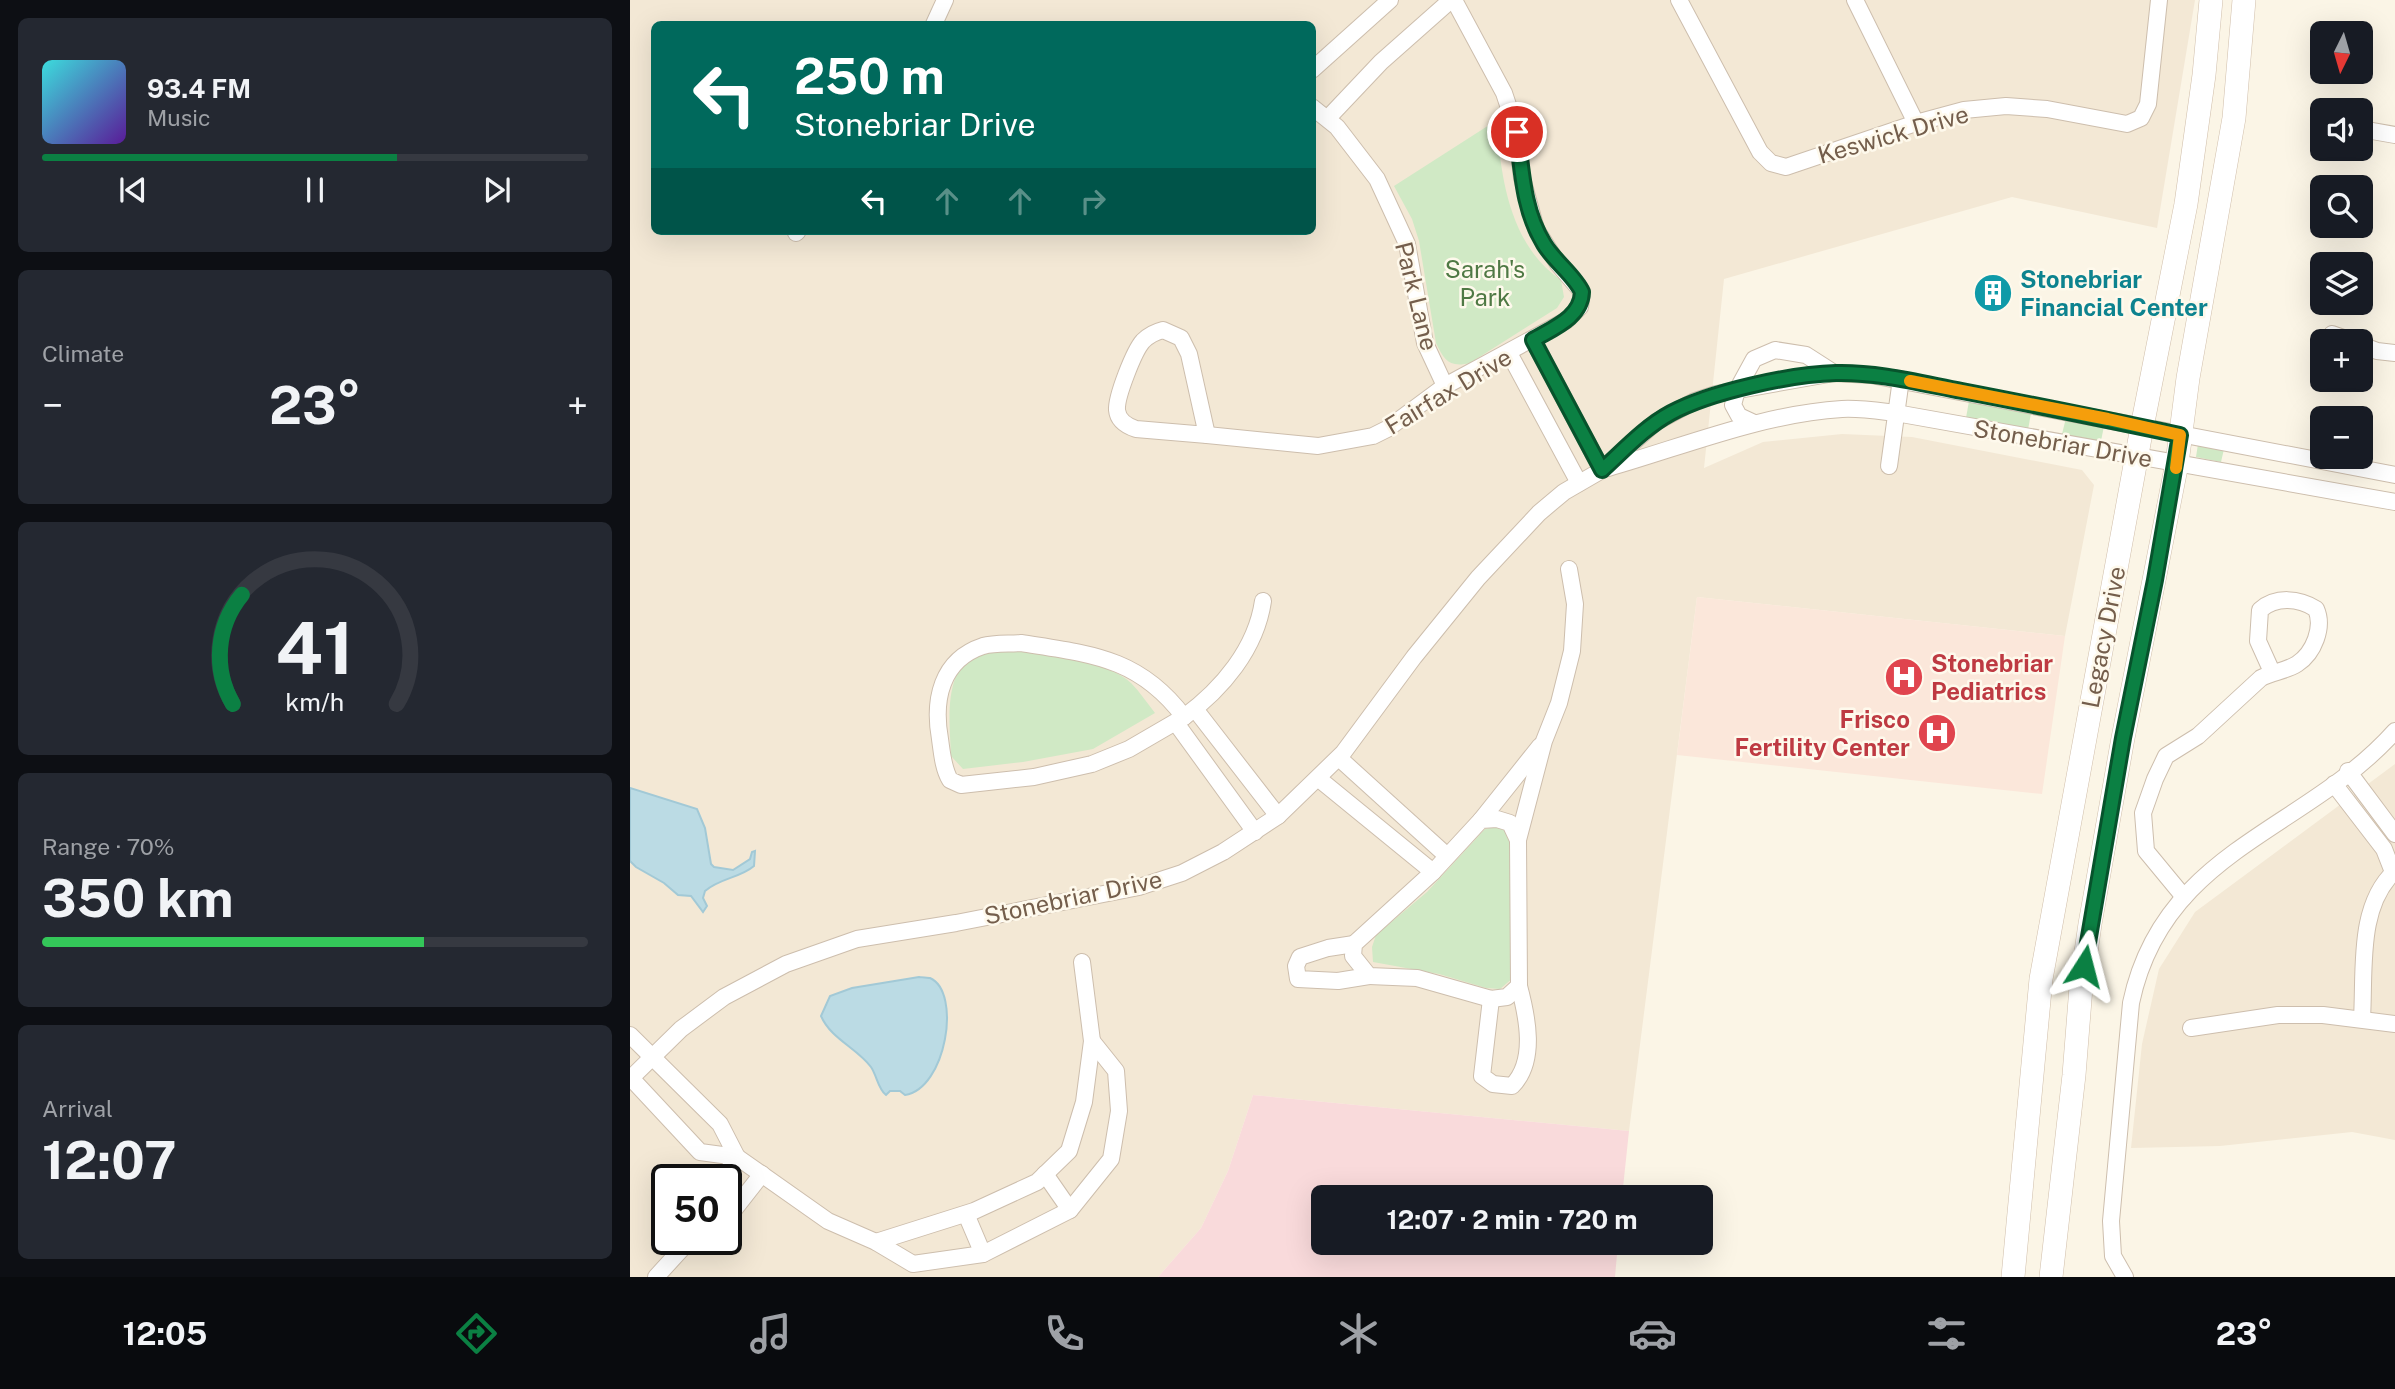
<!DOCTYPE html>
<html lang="en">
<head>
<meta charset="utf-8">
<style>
	body { margin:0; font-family:"Public Sans",sans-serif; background:#242831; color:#f1f3f6; height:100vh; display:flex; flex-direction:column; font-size:26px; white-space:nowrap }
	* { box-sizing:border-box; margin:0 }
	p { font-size:23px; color:#9ea1a6 }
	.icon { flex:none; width:38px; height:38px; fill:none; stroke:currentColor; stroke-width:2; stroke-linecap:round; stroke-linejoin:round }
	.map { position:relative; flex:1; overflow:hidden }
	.sheet { display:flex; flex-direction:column; gap:18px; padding:18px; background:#0d0f14; width:630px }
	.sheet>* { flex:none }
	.top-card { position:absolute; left:21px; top:21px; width:665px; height:214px; border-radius:10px; box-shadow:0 7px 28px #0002; background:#00695c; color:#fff; overflow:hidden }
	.needle { width:46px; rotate:185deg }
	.fabs { position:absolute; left:1680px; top:21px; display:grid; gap:14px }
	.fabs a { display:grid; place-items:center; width:63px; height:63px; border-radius:10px; background:#171b24; box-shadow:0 7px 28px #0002; font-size:35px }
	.speed { position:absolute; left:21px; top:1164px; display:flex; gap:14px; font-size:35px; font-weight:700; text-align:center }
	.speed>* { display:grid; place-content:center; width:91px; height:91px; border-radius:50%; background:#171b24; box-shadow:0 7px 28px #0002; line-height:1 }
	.speed .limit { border:4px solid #111; border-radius:10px; background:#fff; color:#111 }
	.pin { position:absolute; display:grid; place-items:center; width:60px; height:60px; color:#fff; margin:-30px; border:4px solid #fff; border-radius:50%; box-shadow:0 2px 7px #0007 }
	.me { position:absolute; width:77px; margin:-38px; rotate:9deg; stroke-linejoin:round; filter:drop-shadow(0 0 5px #0008) }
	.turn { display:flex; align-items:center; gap:24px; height:147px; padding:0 28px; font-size:32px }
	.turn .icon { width:91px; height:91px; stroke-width:2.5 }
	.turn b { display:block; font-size:49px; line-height:60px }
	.lanes { display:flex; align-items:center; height:66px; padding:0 28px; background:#0003; justify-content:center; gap:35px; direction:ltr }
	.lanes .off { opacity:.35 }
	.big { font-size:52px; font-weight:700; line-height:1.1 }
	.sheet .widget { flex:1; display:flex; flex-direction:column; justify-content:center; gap:10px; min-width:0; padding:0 24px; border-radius:10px; background:#242831 }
	.sheet .dial { align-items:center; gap:0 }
	.dial svg { height:182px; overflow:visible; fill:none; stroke:#363941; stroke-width:7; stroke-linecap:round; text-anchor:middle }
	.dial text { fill:#f1f3f6; stroke:none }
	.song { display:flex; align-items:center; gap:21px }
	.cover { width:84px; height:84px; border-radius:10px; background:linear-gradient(135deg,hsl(180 70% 55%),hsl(270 70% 35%)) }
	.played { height:7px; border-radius:4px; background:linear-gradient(90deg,#0b8043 65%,#363941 65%) }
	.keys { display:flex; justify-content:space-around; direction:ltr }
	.heat { display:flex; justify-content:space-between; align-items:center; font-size:38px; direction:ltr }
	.charge { height:10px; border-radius:5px; background:linear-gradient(90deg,#34c759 70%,#363941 0) }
	.trip { position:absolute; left:681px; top:1185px; width:402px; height:70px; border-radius:10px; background:#171b24; box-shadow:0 7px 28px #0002; font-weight:700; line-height:70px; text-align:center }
	.tab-bar { display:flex; height:112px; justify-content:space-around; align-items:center; background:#090b0e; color:#9ea1a6 }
	.tab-bar .icon { width:49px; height:49px }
	.tab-bar .active { color:#0b8043 }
	.tab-bar b { font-size:32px; color:#f1f3f6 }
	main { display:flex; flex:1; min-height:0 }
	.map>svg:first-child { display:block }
</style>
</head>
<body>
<main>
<section class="sheet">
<div class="widget">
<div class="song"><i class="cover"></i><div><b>93.4 FM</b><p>Music</p></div></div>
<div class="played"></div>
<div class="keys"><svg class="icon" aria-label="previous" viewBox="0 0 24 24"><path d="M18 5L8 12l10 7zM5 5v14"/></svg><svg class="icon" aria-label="pause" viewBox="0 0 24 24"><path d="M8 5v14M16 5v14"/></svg><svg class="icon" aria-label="next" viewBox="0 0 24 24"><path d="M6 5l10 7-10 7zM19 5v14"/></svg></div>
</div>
<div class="widget"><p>Climate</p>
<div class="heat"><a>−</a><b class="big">23°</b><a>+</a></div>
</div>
<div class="widget dial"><svg viewBox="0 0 100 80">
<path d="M14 69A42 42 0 1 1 86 69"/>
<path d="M14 69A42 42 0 0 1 18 21" stroke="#0b8043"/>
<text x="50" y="56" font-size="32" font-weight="700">41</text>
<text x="50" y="72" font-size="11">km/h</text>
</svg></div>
<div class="widget"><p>Range · 70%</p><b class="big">350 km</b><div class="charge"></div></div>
<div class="widget"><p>Arrival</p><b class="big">12:07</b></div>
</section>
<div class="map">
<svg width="1765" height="1277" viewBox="0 0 1765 1277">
	<rect width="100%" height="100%" fill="#fbf5e6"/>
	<g fill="#f3e8d5" fill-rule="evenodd">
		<path d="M0 0H1565L1527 228 1382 197 1094 279 1074 468 1133 442 1212 434 1282 437 1452 470 1464 485 1435 636 1067 597 999 1131 623 1095 598 1171 571 1228 528 1277H0ZM24 24H682V231H24ZM37 1180H96V1239H37Z"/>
		<path d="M1765 764V1140L1722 1132 1590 1146 1501 1148 1512 1044 1529 969 1565 912Z"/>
	</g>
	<path fill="#fbe7da" d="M1067 597 1435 636 1412 794 1047 755Z"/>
	<path fill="#f9dadb" d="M623 1095 999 1131 992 1197H693V1242L988 1243 985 1277H528L571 1228 598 1171Z"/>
	<g fill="#d0e9c5">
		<path d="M867 120C870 176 880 246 931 280L934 297 927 308 840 363C819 368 814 360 806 343L789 241 782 219 764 186Z"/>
		<path d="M1339 401 1401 413 1398 430 1336 418Z"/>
		<path d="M1436 418 1474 426 1470 446 1431 438Z"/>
		<path d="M1568 444 1594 449 1591 462 1566 457Z"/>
		<path d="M381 649C412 654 479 661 501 683 510 692 517 703 525 713L463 749 393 762 333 769 321 756C320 723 311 664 353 652 361 649 372 649 381 649Z"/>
		<path d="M865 827 873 829 883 840 880 929 884 977 870 989 856 988 809 974 743 962 742 947 746 935 797 892 855 829Z"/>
	</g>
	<g fill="#bbdbe4" stroke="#a2c9d6" stroke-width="2">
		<path d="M0 788 67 809 75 828 81 864 84 867 103 870 120 859 122 852 125 851 124 866C110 878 90 878 75 891L73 898 77 906 73 912 61 896 48 895 34 883 6 867 0 861Z"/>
		<path d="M289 977C290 977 299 978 300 978 332 992 316 1089 275 1095L270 1091H260L256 1095C248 1089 247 1076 241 1067 227 1048 201 1039 191 1016L200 996 222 988Z"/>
	</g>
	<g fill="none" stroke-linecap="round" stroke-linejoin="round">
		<g stroke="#cdbead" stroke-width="18">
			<g id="minor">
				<path d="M1049 0 1130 152 1141 163 1156 167 1286 123 1334 110 1376 106 1417 109 1497 124 1511 118 1518 104 1529 0"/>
				<path d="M1225 0 1286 123"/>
				<path d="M304 24 315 0"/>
				<path d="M682 70 760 0"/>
				<path d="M682 107 707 127 747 179 777 244 795 343 815 386"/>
				<path d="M698 118 751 62 821 0"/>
				<path d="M1731 129 1765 135"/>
				<path d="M166 233 168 231"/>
				<path d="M533 330 551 338 559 354 577 435 506 429C497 426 488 421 487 410 486 397 504 351 513 341 519 335 525 332 533 330Z"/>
				<path d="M1702 334 1722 341"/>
				<path d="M903 340 972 470"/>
				<path d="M1731 345 1747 351 1765 353"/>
				<path d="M879 353 949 483"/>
				<path d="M1124 423 1109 416 1103 405 1107 390 1124 359 1145 350 1176 355 1204 373"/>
				<path d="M577 435 688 446 743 436 757 429 815 386 937 320 950 307 952 292 928 264 906 229 892 178 887 132 874 93 824 0"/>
				<path d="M1259 466 1271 379"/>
				<path d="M978 468C1055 446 1132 414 1212 409 1230 408 1249 411 1266 413L1765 502"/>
				<path d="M391 643C460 654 509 657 554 717L499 749 462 764 404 777 331 785 320 780C313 768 312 753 310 739 303 700 311 660 353 646 364 643 379 644 391 643Z"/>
				<path d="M565 709 648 816"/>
				<path d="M554 717C592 689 626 649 633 601"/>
				<path d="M546 723 625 832"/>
				<path d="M709 758 816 855"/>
				<path d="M1718 771 1765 834"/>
				<path d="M689 779 803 872"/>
				<path d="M1704 784 1754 849 1763 872"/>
				<path d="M867 819 880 823 888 840 889 986 877 997 861 999 787 978 739 976 723 956 724 944 803 872 851 820Z"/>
				<path d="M851 820 910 746"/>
				<path d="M888 840 914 741 929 703 942 651 945 604 939 569"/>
				<path d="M1554 897 1516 851 1513 813 1525 779 1536 756 1568 736 1631 678C1642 672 1656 671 1667 664 1684 653 1694 627 1686 609 1669 598 1646 596 1630 610L1628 641 1642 672"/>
				<path d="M724 944 698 948 670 957 666 966 668 979 708 981 739 976"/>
				<path d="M861 999 852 1076 863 1084 882 1086C907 1061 897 1016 889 986"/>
				<path d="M1732 1018C1735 970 1727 906 1765 871"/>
				<path d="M1561 1028 1648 1015H1693L1765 1024"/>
				<path d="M0 1035 90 1124 107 1157 70 1152 0 1077"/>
				<path d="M0 1079 51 1029 94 997 156 964 227 939 326 923 509 887 552 873 593 852 648 816 713 753 784 657 848 578 909 513 934 492 972 470 1026 422 1065 401 1086 394 1204 373 1241 375 1765 475"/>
				<path d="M415 1174 440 1210"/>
				<path d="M91 1180 107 1157 198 1221 246 1242 283 1264 353 1254 440 1210 481 1159 489 1111 486 1071 462 1041"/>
				<path d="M336 1214 353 1254"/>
				<path d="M96 1220 132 1174"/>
				<path d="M246 1242 344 1211 407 1182 439 1151 454 1102 462 1041 452 962"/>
				<path d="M26 1277 58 1242"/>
				<path d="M1495 1277 1483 1256 1481 1221 1501 1003C1533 850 1676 831 1765 731"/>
			</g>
		</g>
		<g stroke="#d0beaa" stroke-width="24">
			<g id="secondary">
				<path d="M1383 1277 1411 979 1512 427 1556 204 1574 75 1581 0"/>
				<path d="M1421 1277 1444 1075 1451 987 1460 924 1493 738 1547 463 1558 378 1604 118 1614 0"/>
			</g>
		</g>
		<use href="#minor" stroke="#fff" stroke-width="16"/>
		<use href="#secondary" stroke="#fff" stroke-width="23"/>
	</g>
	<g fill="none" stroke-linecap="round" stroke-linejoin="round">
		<g stroke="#07532c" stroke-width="18">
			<path id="route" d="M887 132C892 171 893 210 914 244 924 261 945 276 952 292 951 318 923 328 903 340L972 470C994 450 1015 427 1041 413 1080 392 1161 374 1206 373 1248 372 1290 383 1332 391 1405 405 1478 420 1550 435L1525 580 1493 738 1454 966"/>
		</g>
		<use href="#route" stroke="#0b8043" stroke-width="12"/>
		<path stroke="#f59e0b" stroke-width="12" d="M1280 381 1478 419 1550 435 1546 468"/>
	</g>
	<defs>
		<g id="building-disc" transform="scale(2.0125)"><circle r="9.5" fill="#0f9aa8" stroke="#fef9ec"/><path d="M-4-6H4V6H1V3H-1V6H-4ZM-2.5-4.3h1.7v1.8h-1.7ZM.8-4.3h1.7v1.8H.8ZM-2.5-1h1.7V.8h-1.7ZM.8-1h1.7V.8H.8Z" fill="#fff"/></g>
		<g id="hospital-disc" transform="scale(2.0125)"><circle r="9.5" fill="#e0444e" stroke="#fef9ec"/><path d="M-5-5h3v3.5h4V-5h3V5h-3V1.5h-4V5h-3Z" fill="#fff"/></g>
	</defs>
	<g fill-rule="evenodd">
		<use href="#building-disc" x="1363" y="293"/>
		<use href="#hospital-disc" x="1274" y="677"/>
		<use href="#hospital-disc" x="1307" y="733"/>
	</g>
	<g text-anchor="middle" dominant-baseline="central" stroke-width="5" stroke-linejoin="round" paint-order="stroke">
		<g font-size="24" fill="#745e4c" stroke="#fef9ec">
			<text transform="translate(1263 134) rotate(-16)">Keswick Drive</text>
			<text transform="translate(787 296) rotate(76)">Park Lane</text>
			<text transform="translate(818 391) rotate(-31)">Fairfax Drive</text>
			<text transform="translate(1433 443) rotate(10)">Stonebriar Drive</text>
			<text transform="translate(1473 637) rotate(-79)">Legacy Drive</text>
			<text transform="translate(443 897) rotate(-12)">Stonebriar Drive</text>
		</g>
		<g font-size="24" fill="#4f7944" stroke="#fef9ec">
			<text x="855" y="269">Sarah's<tspan x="855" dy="28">Park</tspan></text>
		</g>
		<g font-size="24" font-weight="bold" fill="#0d838f" stroke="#fef9ec" text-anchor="start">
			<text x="1390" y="279">Stonebriar<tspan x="1390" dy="28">Financial Center</tspan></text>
		</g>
		<g font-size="24" font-weight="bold" fill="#be3a42" stroke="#fef9ec" text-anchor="start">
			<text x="1301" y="663">Stonebriar<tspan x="1301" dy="28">Pediatrics</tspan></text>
			<text x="1280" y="719" text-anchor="end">Frisco<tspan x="1280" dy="28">Fertility Center</tspan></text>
		</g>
	</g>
</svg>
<div class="fabs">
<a><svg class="needle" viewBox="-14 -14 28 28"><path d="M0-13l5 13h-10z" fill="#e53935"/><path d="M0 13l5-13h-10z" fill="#9ea1a6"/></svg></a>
<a><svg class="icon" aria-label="sound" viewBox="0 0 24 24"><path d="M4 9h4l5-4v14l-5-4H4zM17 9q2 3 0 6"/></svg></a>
<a><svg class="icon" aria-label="search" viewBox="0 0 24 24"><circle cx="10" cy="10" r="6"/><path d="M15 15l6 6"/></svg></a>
<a><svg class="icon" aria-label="layers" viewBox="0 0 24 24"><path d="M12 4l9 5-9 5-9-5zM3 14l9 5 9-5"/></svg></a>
<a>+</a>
<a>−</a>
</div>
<div class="speed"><div class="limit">50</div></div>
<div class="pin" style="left:887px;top:132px;background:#d93025"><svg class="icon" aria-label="arrive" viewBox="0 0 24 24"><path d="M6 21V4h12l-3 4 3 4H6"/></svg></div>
<svg class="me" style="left:1454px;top:966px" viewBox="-20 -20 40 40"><path d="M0-17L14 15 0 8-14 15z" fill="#0b8043" stroke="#fff" stroke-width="4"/></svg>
<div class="trip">12:07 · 2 min · 720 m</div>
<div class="top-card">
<div class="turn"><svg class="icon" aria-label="left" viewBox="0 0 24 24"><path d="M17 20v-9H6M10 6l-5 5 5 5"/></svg><div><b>250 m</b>Stonebriar Drive</div></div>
<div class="lanes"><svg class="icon" aria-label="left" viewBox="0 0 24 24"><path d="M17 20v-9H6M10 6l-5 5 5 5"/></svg><svg class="icon off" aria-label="ahead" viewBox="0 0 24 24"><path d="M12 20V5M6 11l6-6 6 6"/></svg><svg class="icon off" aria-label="ahead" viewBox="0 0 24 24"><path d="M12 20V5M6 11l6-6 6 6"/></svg><svg class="icon off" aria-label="right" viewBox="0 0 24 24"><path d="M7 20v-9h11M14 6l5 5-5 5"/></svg></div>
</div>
</div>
</main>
<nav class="tab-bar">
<b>12:05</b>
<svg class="icon active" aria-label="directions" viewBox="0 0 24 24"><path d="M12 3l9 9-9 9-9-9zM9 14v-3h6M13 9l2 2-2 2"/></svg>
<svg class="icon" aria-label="music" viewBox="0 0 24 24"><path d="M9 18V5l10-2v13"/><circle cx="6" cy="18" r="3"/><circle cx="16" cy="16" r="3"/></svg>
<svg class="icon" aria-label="phone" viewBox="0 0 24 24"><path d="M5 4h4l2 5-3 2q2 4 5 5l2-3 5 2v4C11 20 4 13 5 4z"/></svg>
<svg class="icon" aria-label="climate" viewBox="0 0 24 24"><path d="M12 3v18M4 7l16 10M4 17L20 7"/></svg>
<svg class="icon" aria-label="car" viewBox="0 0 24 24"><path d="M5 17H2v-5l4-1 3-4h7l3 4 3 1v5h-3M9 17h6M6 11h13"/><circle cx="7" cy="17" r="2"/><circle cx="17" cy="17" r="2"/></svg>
<svg class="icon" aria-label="filters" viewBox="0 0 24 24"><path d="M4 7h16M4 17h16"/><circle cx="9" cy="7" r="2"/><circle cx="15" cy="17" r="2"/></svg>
<b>23°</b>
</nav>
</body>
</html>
